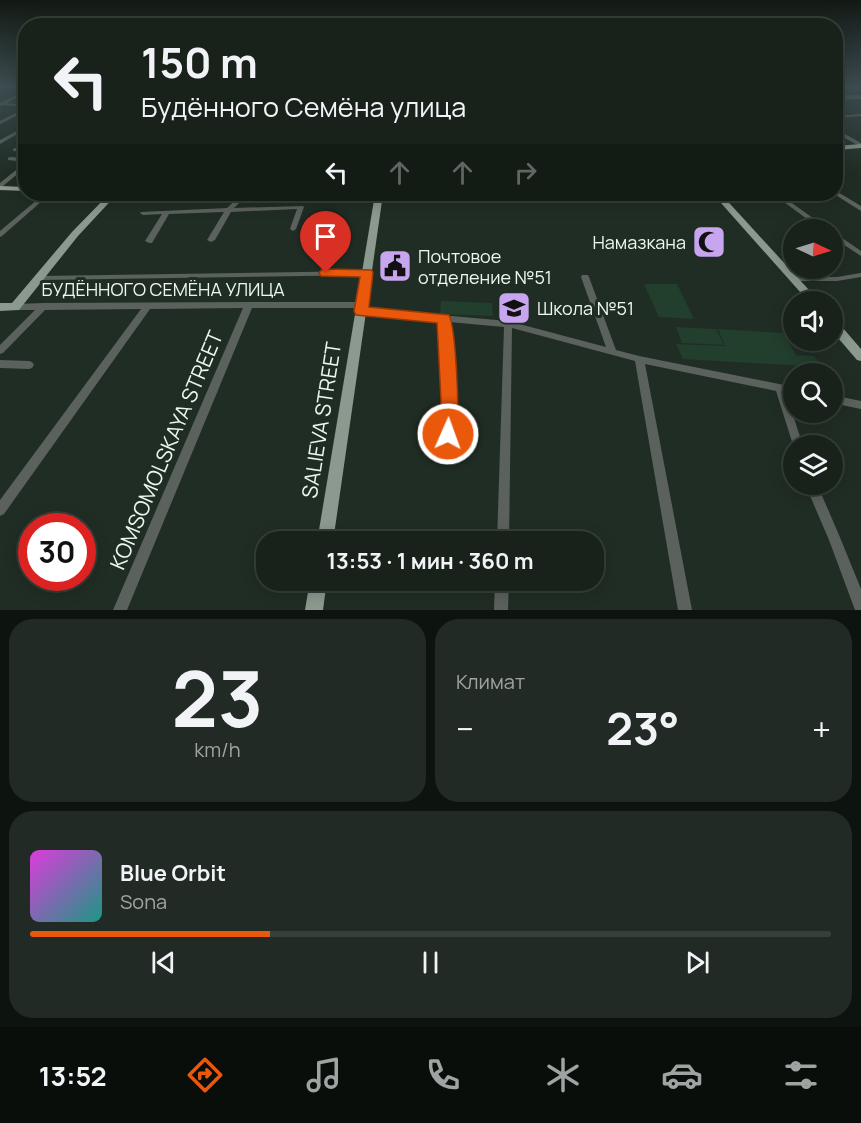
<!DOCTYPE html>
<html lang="ru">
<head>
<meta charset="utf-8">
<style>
	body { margin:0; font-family:Manrope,sans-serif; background:#212a24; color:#f1f3f6; height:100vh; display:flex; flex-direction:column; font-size:22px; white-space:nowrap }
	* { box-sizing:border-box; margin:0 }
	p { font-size:20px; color:#9fa4a3 }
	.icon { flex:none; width:33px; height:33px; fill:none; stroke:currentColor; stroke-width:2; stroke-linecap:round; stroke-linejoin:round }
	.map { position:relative; height:610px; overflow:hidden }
	.drawer { display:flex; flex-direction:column; gap:9px; padding:9px; background:#0d130f; flex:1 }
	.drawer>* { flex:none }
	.guide { position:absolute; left:18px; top:18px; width:825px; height:183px; border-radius:24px; box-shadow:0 3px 15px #0003,0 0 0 2px #363f3a; background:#18221b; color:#f1f3f6; overflow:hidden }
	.needle { width:39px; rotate:94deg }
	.controls { position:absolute; left:783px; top:219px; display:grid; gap:12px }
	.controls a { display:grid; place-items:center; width:60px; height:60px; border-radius:50%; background:#18221b; box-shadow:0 3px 15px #0003,0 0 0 2px #363f3a; font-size:30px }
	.speed { position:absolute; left:18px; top:513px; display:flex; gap:12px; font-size:30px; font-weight:700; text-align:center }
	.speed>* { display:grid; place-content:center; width:78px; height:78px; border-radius:50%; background:#18221b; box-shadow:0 3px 15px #0003,0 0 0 2px #363f3a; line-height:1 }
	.speed .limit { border:9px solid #d22; background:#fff; color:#111 }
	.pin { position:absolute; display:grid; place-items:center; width:51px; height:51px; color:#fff; margin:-62px -26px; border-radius:50% 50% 50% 0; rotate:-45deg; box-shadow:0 0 6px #0007 }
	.pin .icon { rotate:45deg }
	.me { position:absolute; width:66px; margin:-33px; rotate:2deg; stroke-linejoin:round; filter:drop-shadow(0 0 4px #0008) }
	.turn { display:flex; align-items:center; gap:21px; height:126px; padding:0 24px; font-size:27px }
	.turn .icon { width:78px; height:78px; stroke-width:2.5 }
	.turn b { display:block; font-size:42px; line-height:51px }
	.lanes { display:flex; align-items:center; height:57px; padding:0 24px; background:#0003; justify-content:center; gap:30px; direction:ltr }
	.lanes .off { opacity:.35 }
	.big { font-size:45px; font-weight:700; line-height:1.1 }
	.drawer .card { flex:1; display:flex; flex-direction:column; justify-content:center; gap:9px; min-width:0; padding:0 21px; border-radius:24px; background:#212a24 }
	.drawer .dial { align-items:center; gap:0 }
	.dial b { font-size:78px; line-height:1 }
	.song { display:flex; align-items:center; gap:18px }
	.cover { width:72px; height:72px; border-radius:9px; background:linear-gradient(135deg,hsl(300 70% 55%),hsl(170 70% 35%)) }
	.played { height:6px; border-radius:3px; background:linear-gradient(90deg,#ea580c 30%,#363f3a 30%) }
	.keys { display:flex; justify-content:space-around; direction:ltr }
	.heat { display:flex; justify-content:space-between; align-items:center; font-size:33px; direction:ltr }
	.drawer .tiles { flex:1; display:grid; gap:9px; grid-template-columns:1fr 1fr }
	.card:last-child { grid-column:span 2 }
	.trip { position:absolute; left:256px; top:531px; width:348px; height:60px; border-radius:24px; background:#18221b; box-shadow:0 3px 15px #0003,0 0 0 2px #363f3a; font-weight:700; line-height:60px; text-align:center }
	.menu { display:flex; height:96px; justify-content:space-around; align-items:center; background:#0a0e0b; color:#9fa4a3 }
	.menu .icon { width:42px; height:42px }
	.menu .on { color:#ea580c }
	.menu b { font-size:27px; color:#f1f3f6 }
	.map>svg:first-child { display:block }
</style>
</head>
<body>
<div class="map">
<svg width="861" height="610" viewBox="0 0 861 610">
	<rect width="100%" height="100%" fill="#202d24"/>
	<g fill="#223e2c">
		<path d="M644 284H677L694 319 659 317Z"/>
		<path d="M441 301 492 303 493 316 440 314Z"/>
		<path d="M676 327 716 329 724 345 682 343Z"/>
		<path d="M718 329 783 333 796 355 814 356 822 367 683 359 676 344 725 346Z"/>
	</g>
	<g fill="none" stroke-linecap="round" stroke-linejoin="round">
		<rect fill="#567560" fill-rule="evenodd" x="836" y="95" width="25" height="4"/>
		<g fill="#5b615d" fill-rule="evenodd">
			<path d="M26 90V93L7 103 26 105V107L3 105 0 106V103Z"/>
			<path d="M836 105H844L846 106 844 107H836Z"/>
			<path d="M26 108V111L0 124V121Z"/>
			<path d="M861 114V116L836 118V116Z"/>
			<path d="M26 126V129L0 144V140Z"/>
			<path d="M836 129 861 143V147L836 133Z"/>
			<path d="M15 148H26V152L13 151V149Z"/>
			<path d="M10 157 26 158V162L8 160V158Z"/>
			<path d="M26 162V167L3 186 0 187V183Z"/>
			<path d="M836 191 861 206V211L834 194Z"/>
			<path d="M44 194H50L2 236 0 237V231Z"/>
			<path d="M242 194H248L234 208 303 206 304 207 296 229 293 231 290 229 297 209 231 212 215 240 211 242 207 240 224 212 169 214 152 243H149L145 241 162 214 143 215 140 213 141 212 227 208Z"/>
			<path d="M773 194H779L830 230H822Z"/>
			<path d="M832 231 861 251V256L832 237Z"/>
			<path d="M367 271 371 273 370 275 41 280 37 278 41 276Z"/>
			<path d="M861 273V277L837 281H796L792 279 796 277H837Z"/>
			<path d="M582 275H588L589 277 616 350 639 356 794 387V395L786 393 803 446H794V448L776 391 645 364 692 610H678L635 361 512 328 509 542H497L504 327 449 322 455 400 453 434 452 437 448 439 444 437 443 434 445 400 440 321 361 314 357 311 361 308 508 321 606 347 581 277Z"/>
			<path d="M249 302H362L366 305 362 308H252L127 610H113L243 308 150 309 4 514 0 516V500L141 309 45 310 3 353 0 354V345L35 310H15L11 307 15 304 44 303Z"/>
			<path d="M0 360 29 361 32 362 34 365 32 368 29 369 0 368Z"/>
			<path d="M832 395 861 401V409L832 403Z"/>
			<path d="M805 484H817L839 535 861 589V610H855L829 540Z"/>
			<path d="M495 580H509L508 610H494Z"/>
		</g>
		<g fill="#8b998f" fill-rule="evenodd">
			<path d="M861 144V148L836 150V146Z"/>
			<path d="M0 186 26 187V191L0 190Z"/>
			<path d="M109 194H117L78 236 19 310 0 311V303H12L72 232Z"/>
			<path d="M375 194H383L333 542H317Z"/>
			<path d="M713 194H721L820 302H809Z"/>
			<path d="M832 319 836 320 861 349V361L857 360 832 331Z"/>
			<path d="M310 580H327L323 610H305Z"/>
		</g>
	</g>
	<linearGradient id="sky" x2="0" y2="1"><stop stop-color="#121914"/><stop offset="0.5" stop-color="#3c4c50"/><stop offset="1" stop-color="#3c4c50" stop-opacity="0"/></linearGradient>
	<rect width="861" height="173" fill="url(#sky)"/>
	<path fill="#ea580c" stroke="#983908" stroke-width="1.5" d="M326 269 372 270 373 273 369 307 449 315C456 329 461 426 455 440L448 442 442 440 440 434 441 400 437 323 356 315 354 311 360 277 321 276 319 273 321 270Z"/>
	<defs>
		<g id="mosque-square" transform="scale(1.725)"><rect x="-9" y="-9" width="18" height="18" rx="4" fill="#c7a6ef" stroke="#202d24"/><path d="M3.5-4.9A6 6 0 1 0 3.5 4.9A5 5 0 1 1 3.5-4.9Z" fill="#111"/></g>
		<g id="civic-square" transform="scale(1.725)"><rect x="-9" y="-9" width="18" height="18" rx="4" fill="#c7a6ef" stroke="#202d24"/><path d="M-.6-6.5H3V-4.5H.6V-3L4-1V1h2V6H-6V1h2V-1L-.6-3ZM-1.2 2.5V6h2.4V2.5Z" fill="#111"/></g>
		<g id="school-square" transform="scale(1.725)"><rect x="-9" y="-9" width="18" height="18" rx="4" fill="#c7a6ef" stroke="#202d24"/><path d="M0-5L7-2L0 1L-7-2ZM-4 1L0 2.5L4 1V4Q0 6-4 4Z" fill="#111"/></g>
	</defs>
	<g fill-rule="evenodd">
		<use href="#mosque-square" x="709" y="242"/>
		<use href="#civic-square" x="395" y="266"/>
		<use href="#school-square" x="514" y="308"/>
	</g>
	<g text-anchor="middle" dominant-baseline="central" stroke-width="6" stroke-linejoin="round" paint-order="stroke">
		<g font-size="18" fill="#edf6f0" stroke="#202d24" text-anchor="start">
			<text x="686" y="242" text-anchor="end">Намазкана</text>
			<text x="418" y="256">Почтовое<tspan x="418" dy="21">отделение №51</tspan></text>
			<text x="537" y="308">Школа №51</text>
		</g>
		<g font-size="18" fill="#edf6f0" stroke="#202d24">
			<text x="163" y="289">БУДЁННОГО СЕМЁНА УЛИЦА</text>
		</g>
		<g font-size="21" fill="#edf6f0" stroke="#202d24">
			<text transform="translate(321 420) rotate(-81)">SALIEVA STREET</text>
			<text transform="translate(166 450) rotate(-67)">KOMSOMOLSKAYA STREET</text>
		</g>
	</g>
</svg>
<div class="controls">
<a><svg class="needle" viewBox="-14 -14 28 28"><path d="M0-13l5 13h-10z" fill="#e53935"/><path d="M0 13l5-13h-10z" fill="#9fa4a3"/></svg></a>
<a><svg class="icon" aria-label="sound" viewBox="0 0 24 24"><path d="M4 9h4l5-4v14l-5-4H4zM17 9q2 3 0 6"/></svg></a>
<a><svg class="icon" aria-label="search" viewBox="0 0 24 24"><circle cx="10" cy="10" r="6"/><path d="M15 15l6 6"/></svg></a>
<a><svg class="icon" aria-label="layers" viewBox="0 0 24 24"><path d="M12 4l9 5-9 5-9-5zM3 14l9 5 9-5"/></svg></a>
</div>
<div class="speed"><div class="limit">30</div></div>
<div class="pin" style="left:326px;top:273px;background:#d93025"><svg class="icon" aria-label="arrive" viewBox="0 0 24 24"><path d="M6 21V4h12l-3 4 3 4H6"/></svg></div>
<svg class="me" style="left:448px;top:434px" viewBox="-20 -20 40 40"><circle r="17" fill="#ea580c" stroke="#fff" stroke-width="3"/><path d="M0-11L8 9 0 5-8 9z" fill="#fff"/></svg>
<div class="trip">13:53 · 1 мин · 360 m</div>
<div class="guide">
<div class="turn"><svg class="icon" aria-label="left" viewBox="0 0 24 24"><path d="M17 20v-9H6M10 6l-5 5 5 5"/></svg><div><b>150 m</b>Будённого Семёна улица</div></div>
<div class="lanes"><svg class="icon" aria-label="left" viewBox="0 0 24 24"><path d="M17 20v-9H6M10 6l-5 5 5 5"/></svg><svg class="icon off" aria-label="ahead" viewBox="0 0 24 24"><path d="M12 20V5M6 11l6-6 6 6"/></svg><svg class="icon off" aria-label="ahead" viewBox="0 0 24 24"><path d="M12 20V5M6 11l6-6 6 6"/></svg><svg class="icon off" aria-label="right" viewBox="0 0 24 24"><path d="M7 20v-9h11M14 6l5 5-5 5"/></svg></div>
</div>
</div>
<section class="drawer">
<div class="tiles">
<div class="card dial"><b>23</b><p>km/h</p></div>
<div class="card"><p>Климат</p>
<div class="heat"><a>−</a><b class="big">23°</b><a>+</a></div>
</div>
<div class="card">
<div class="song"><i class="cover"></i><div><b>Blue Orbit</b><p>Sona</p></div></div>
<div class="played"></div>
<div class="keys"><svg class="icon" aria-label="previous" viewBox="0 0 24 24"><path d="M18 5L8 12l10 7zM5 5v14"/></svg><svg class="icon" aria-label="pause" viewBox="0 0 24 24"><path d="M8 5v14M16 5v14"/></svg><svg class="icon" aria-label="next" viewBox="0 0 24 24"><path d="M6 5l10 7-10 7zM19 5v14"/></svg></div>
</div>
</div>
</section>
<nav class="menu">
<b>13:52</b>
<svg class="icon on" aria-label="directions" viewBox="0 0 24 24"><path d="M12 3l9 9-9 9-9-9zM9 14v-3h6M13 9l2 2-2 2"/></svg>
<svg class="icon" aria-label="music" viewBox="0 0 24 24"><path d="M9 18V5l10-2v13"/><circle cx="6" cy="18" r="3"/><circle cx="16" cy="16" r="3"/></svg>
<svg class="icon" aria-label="phone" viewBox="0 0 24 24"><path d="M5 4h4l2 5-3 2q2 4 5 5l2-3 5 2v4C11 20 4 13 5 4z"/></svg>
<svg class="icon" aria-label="climate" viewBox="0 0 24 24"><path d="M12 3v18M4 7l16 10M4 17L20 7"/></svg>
<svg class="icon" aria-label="car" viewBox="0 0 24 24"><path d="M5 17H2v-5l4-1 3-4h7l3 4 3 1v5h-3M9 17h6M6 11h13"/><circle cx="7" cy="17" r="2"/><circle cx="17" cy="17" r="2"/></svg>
<svg class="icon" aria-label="filters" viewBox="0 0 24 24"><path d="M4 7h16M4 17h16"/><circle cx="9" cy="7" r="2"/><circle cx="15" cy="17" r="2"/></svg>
</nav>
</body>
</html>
